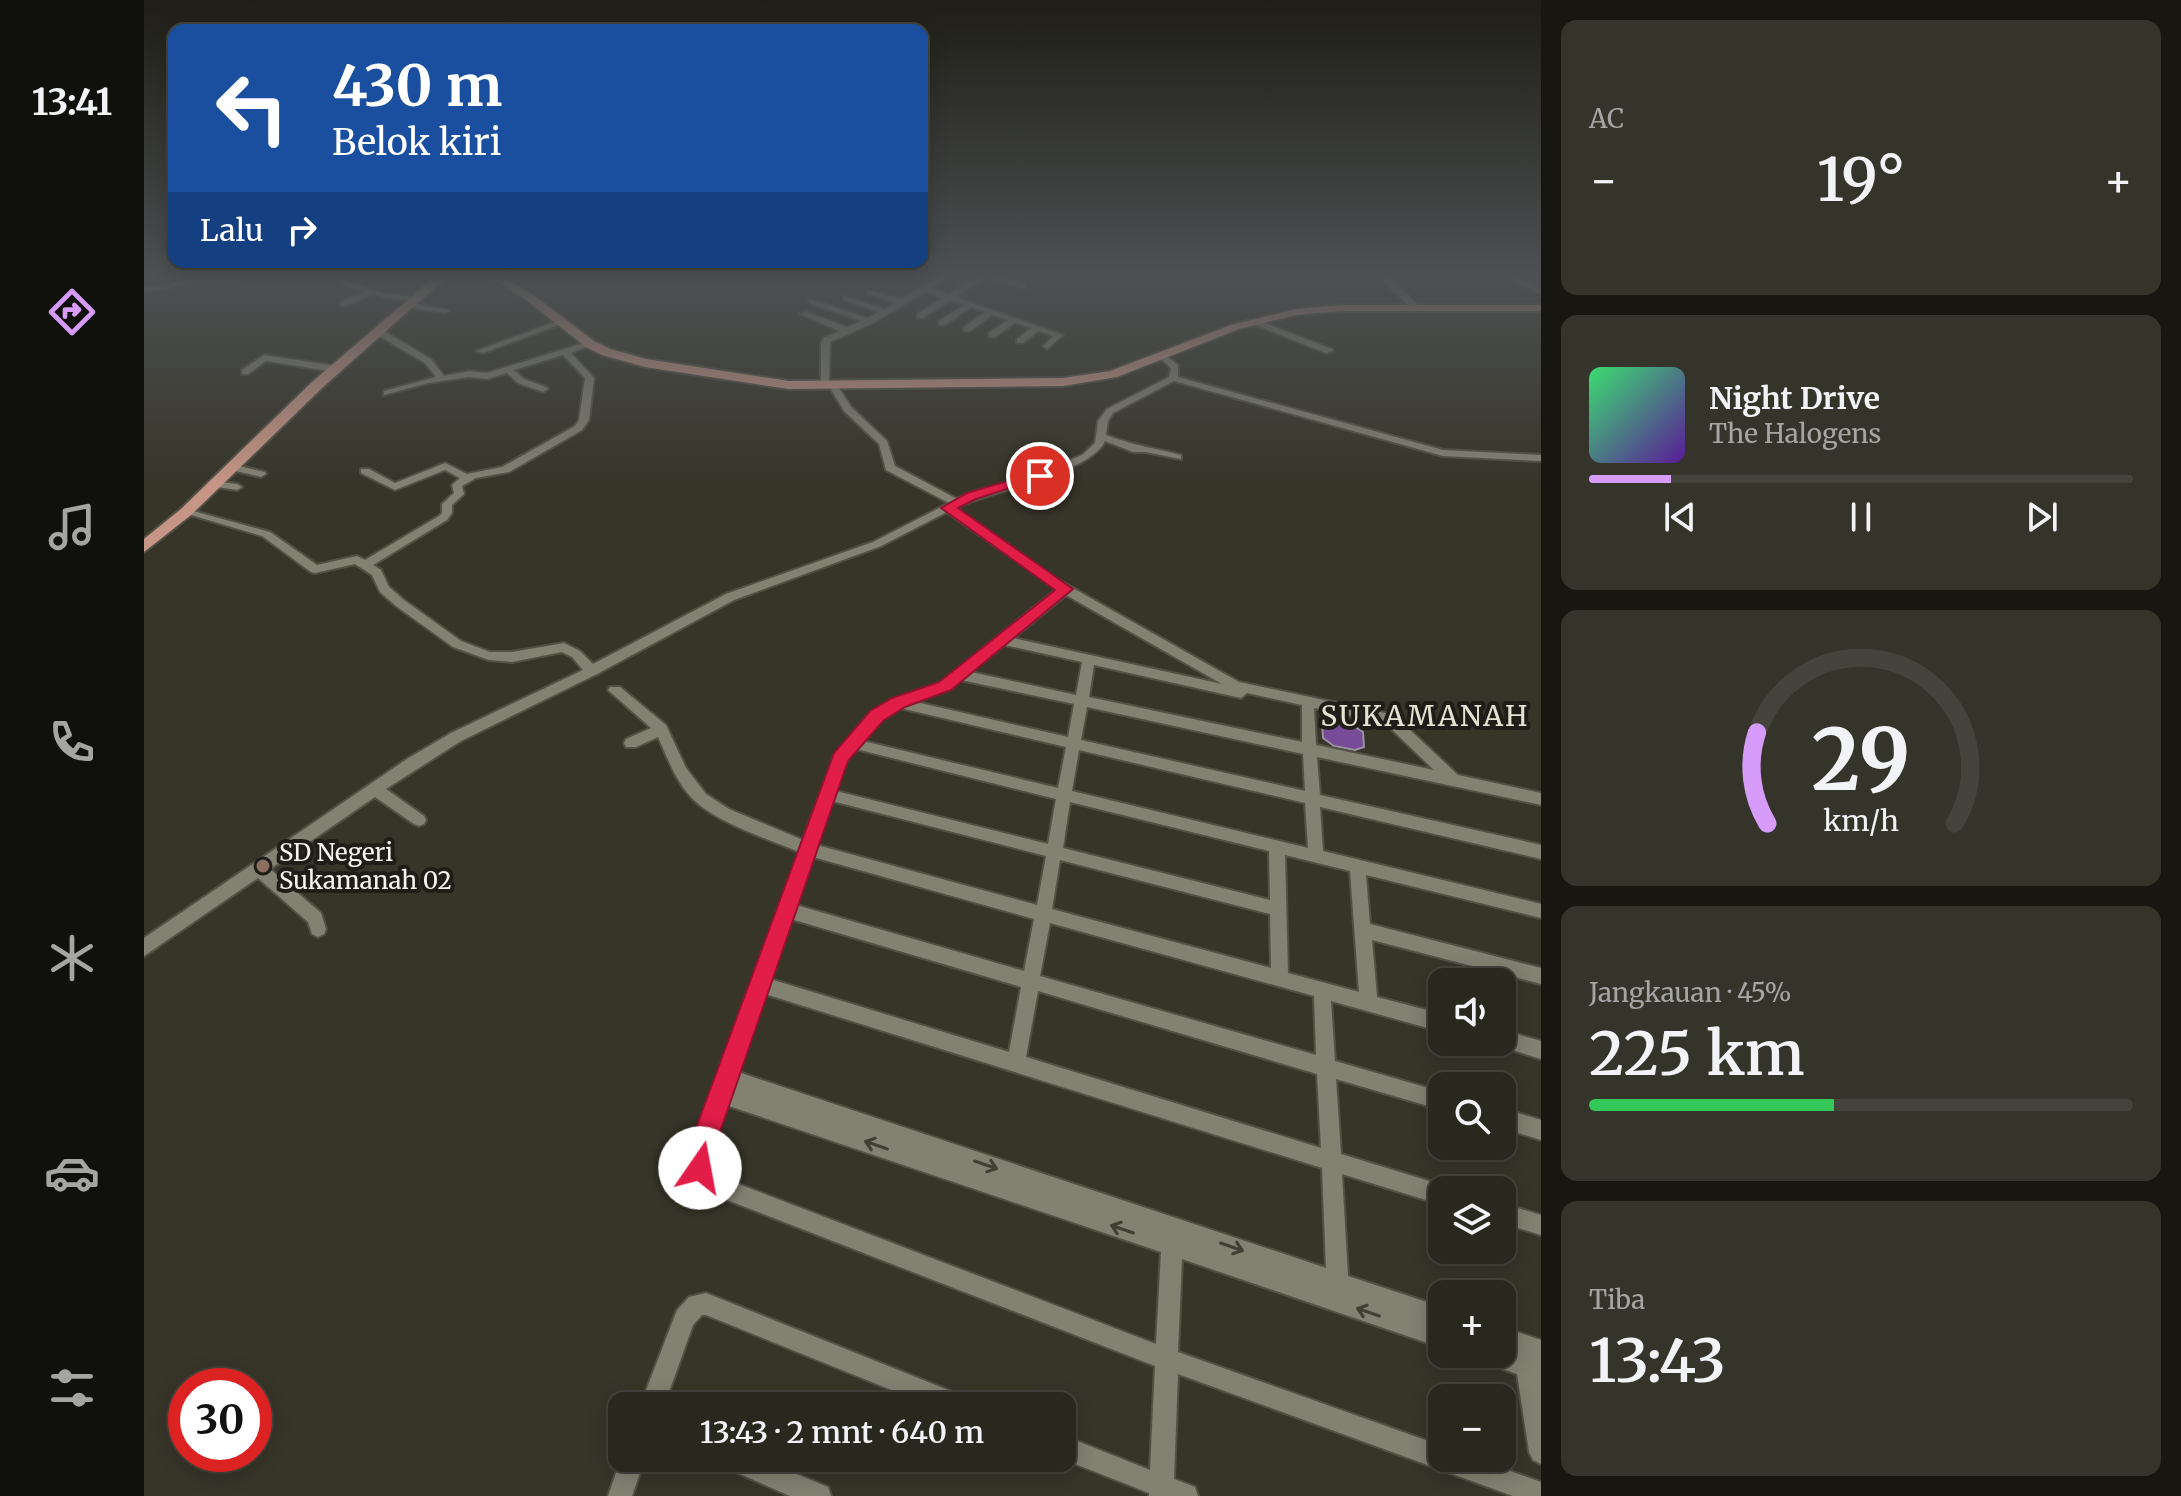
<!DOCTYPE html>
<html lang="id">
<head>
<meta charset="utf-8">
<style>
	body { margin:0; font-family:Merriweather,serif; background:#35342b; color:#f1f3f6; height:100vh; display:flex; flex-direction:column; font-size:30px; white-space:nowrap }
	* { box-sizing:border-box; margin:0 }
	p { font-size:26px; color:#a5a6a4 }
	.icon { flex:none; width:44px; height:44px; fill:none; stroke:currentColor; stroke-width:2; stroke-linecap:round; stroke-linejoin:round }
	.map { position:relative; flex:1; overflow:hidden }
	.sheet { display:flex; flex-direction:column; gap:20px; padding:20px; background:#171610; width:640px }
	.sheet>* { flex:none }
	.hud { position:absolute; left:24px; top:24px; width:760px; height:244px; border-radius:16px; box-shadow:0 4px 20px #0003,0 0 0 2px #45443c; background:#1a4fa0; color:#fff; overflow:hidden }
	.tools { position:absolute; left:1284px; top:968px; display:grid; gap:16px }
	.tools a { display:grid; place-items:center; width:88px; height:88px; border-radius:16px; background:#29281e; box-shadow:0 4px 20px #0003,0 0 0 2px #45443c; font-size:40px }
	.speed { position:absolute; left:24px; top:1368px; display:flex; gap:16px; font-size:40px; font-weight:700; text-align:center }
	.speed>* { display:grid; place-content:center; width:104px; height:104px; border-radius:50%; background:#29281e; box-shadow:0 4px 20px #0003,0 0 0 2px #45443c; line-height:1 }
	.speed .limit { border:12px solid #d22; background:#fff; color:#111 }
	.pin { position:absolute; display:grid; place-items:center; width:68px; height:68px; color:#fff; margin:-34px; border:4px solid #fff; border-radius:50%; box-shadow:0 2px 8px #0007 }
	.me { position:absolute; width:88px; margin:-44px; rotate:12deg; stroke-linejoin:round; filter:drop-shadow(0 0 6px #0008) }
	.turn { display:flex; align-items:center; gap:28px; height:168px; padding:0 32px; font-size:36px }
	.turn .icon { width:104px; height:104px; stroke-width:2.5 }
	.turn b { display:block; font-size:56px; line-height:68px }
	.then { display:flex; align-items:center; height:76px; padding:0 32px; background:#0003; gap:16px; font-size:30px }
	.big { font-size:60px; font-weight:600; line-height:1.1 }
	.sheet .card { flex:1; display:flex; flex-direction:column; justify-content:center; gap:12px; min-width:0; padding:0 28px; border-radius:16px; background:#35342b }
	.sheet .dial { align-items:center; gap:0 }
	.dial svg { height:208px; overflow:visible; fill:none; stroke:#45443c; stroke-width:7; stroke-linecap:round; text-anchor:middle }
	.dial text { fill:#f1f3f6; stroke:none }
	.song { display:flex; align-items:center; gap:24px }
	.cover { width:96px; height:96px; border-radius:12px; background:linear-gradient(135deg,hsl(140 70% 55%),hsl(270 70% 35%)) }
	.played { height:8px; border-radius:4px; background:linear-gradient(90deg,#d79bf9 15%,#45443c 15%) }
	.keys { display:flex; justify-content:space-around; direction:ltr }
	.heat { display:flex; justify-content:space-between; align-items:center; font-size:44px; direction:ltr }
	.charge { height:12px; border-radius:6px; background:linear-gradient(90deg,#34c759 45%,#45443c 0) }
	.trip { position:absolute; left:464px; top:1392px; width:468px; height:80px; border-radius:16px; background:#29281e; box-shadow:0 4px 20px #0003,0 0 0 2px #45443c; font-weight:600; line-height:80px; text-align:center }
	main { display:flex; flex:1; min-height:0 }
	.dock { display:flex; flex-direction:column; width:144px; justify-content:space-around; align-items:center; background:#10100c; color:#a5a6a4 }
	.dock .icon { width:56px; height:56px }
	.dock .selected { color:#d79bf9 }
	.dock b { font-size:36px; color:#f1f3f6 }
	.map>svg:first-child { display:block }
</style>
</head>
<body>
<main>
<nav class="dock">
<b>13:41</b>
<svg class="icon selected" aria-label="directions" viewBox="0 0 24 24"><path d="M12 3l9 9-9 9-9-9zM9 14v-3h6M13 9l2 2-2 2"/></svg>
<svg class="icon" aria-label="music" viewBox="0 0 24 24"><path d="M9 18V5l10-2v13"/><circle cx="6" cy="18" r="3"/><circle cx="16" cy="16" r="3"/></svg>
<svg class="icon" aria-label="phone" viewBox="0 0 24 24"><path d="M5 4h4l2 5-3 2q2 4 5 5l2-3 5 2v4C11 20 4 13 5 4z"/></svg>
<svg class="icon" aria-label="climate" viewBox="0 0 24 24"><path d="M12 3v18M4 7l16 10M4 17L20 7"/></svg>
<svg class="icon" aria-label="car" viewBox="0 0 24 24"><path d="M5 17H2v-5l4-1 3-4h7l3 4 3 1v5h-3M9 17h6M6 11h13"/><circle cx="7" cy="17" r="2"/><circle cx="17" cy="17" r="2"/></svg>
<svg class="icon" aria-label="filters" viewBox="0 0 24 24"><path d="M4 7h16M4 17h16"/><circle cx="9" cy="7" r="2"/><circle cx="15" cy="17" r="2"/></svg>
</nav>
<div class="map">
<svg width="1397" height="1496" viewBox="0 0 1397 1496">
	<rect width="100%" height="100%" fill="#373528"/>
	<path fill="#774b98" stroke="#9992a0" stroke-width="2" d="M1185 717 1202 721 1219 732 1220 747 1211 750 1190 746 1179 738 1178 723Z"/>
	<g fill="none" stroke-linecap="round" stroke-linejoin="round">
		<g stroke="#535146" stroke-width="4">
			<g id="street">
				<path d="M100 275H136L55 283 0 292V288L55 279Z"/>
				<path d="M193 275H201L204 282 242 294 274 297 278 299 274 301 241 298 228 294 203 306H197V302L220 292 198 285Z"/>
				<path d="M797 275H807L787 288 804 294 834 275H848L881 284V288H878L841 278 811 297 919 335 903 349 899 346 909 336 894 331 879 343H873V339L887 328 871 323 851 337H845V333L864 320 848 315 826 331H820V327L841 312 827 307 801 325H795V321L820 305 806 300 779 318H773V314L799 298 781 292 729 323 686 342 685 384 692 383 707 407 743 441 751 466 813 499 823 494 882 478 938 455 951 443 954 421 963 409 1025 377 1027 368 1013 355 1017 352 1034 365V377L1299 450 1397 455V461L1299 456 1030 381 969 413 964 421 962 435C988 445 1010 448 1037 455V459L1001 452H989L961 441C946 474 845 491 811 508L911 578 1095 682 1250 715 1314 775 1397 793V805L1173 757 1176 795 1397 845V859L1176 807 1179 851 1397 904V918L1222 875 1226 924 1397 968V984L1228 940 1233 997 1298 1014V1032L1187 1001 1191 1061 1298 1092V1110L1192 1079 1197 1154 1298 1185 1306 1190H1298V1205L1198 1174 1204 1276 1298 1307V1348L1038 1259 1034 1352 1298 1446V1458H1330L1397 1482V1496H1369L1034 1374 1030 1479 1051 1487 1054 1496H1005V1493L916 1458H918V1435L1006 1470 1011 1366 578 1198 552 1182 544 1158 655 852C626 840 575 823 552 802 533 785 524 759 514 737L492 747H482L480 743 482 739 507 728 464 690 466 687H476L522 725 542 768 562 794 585 809 659 840 691 754 727 712 749 699 796 683 913 589 803 512 737 546 590 600 453 674 317 741 242 789 280 816 282 820 280 824 275 826 270 824 231 797 126 869 177 913 182 929 180 934 174 937 168 934 164 922 114 878 0 956V938L263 759 307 733 439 670 428 657 418 652 368 662 345 660 309 647 252 606 236 592 228 575 211 564 171 573 167 572 118 536 37 512 42 509 126 532 173 565 213 556 221 560 295 516 298 513V504L310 493 308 485 316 478 301 470 251 490 217 473V469H225L251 483 301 463 323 474 358 467 431 426 435 420 441 378 419 355 370 370 380 379 402 387 404 389 399 392 374 383 363 373 343 379 325 377 284 383 240 395V391L292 377 281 363 232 334V330H238L287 359 300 376 325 371 343 373 443 342 450 344 427 353 450 378 445 420 438 430 365 472 332 478 318 486 320 494 308 505V513L303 520 229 565 237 570 245 587 260 600 317 641 346 652H368L420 643 436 651 449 664 582 594 729 542 805 503 742 470 735 444 700 411 685 386 681 388 677 385V343L680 338 696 331 656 314 663 312 703 327 717 321 665 303V299L724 318 735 312 700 300V296L741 309 753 303 724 294V290L758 299ZM922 595 1078 684 869 638ZM860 645 938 662 932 695 827 672ZM950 665 1097 698 1103 693 1158 705V742L945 697ZM817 680 930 704 924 737 772 702 806 689ZM943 707 1159 754 1161 791 937 740ZM756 708 922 747 914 788 719 741 737 720ZM1170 708 1241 723 1290 770 1172 745ZM712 749 912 799 904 844 692 791 702 761ZM935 750 1161 803 1164 848 928 791ZM688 801 902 856 893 905 673 845ZM926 802 1125 851 1126 900 919 848ZM1141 855 1206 871 1215 992 1144 973ZM669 857 890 919 880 971 652 905ZM916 860 1126 914 1127 968 908 909ZM647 919 877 987 865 1052 626 979ZM906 923 1170 996 1172 1055 896 976ZM894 991 1173 1074 1177 1148 882 1057ZM621 994 1178 1168 1182 1268 594 1072ZM582 1105 1017 1252 1012 1344 584 1180 567 1169 564 1158Z"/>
				<path d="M883 275H896L898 277 894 279Z"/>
				<path d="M1234 275H1243L1275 306V310H1269Z"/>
				<path d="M1357 275H1368L1397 289V294Z"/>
				<path d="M266 303 301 309 305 311 301 313 263 307V303Z"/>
				<path d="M416 320 423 322 339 353 332 351Z"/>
				<path d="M1112 320 1188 349 1189 351 1182 353 1109 324V320Z"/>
				<path d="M120 355 192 366 196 369 192 372 122 361 104 374H98V370Z"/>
				<path d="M87 464 121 472 122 474 117 477 83 469V465Z"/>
				<path d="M70 481 93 484 98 487 93 490 66 486V482Z"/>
				<path d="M1358 1030 1397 1041V1059L1352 1045 1350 1042H1358Z"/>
				<path d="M1358 1108 1397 1120V1140L1358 1128Z"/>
				<path d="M1358 1203 1397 1215V1235L1358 1223Z"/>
				<path d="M562 1293 824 1398 828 1406H787L562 1315H558L549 1325 520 1406H496L533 1310 545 1297Z"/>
				<path d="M1358 1327 1397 1340V1464L1389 1460 1385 1452 1373 1374 1339 1362 1336 1354H1358Z"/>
				<path d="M478 1456V1458H501L488 1496H464Z"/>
				<path d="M574 1458H614L684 1487 687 1496H646L578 1466Z"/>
			</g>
		</g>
		<g stroke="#535146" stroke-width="4">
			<g id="primary">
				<path d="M293 275H305L178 388 47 515 0 552V539L37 509 168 382Z"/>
				<path d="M343 275H356L389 295 450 341 466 349 502 359 645 381 919 378 966 371 1087 325 1152 309 1199 305H1397V311H1199L1152 315 1095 329 973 377 919 386 645 389 501 367 458 355 442 347 381 299Z"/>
			</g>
		</g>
		<use href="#street" fill="#838172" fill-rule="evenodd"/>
		<use href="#primary" fill="#c79586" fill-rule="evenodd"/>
	</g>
	<defs><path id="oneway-shaft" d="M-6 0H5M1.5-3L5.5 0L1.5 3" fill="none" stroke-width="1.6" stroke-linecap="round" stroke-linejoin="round" transform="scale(2)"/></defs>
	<g stroke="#414037">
		<use href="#oneway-shaft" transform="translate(732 1145) rotate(-161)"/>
		<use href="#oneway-shaft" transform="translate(842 1165) rotate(19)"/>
		<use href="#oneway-shaft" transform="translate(978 1229) rotate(-161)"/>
		<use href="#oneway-shaft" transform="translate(1088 1247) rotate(19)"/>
		<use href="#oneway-shaft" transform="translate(1224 1312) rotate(-161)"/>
	</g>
	<linearGradient id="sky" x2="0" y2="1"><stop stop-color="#1e1d16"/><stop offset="0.57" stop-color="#4d5153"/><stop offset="1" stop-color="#4d5153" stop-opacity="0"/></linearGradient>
	<rect width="1397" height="485" fill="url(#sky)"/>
	<path fill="#e11d48" stroke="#92132f" stroke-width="2" d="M891 473 902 476 832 499 814 508 929 589 807 690 761 707 739 721 704 761 567 1158 569 1168 565 1177 556 1181 547 1177 541 1158 690 753 726 711 748 698 795 682 911 590 797 508 823 493Z"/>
	<circle fill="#8d6e63" stroke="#1e1d17" stroke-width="3" cx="119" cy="866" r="8"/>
	<g text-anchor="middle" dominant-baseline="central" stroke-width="8" stroke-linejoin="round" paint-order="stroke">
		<g font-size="24" fill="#f6f5ed" stroke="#1e1d17" text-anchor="start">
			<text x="135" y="852">SD Negeri<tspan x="135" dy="28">Sukamanah 02</tspan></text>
		</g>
		<g font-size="28" letter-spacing="2" fill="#e4e2d1" stroke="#1e1d17">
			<text x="1281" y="716">SUKAMANAH</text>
		</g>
	</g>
</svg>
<div class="tools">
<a><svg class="icon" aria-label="sound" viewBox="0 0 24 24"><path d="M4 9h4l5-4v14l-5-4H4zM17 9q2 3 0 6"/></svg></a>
<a><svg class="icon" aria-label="search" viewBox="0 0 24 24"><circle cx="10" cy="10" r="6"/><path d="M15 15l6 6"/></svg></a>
<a><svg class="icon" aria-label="layers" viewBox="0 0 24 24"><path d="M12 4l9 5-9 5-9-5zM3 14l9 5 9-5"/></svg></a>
<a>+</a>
<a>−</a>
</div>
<div class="speed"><div class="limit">30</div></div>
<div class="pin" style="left:896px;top:476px;background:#d93025"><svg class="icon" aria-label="arrive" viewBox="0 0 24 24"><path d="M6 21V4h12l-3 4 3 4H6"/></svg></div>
<svg class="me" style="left:556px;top:1168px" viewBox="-20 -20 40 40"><circle r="19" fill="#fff"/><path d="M0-13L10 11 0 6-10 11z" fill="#e11d48"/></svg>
<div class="trip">13:43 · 2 mnt · 640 m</div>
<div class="hud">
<div class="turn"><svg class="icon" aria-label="left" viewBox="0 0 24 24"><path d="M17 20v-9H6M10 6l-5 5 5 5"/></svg><div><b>430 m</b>Belok kiri</div></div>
<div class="then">Lalu<svg class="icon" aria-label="right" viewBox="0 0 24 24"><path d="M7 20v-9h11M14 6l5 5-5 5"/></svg></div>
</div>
</div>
<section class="sheet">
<div class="card"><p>AC</p>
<div class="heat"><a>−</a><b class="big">19°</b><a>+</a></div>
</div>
<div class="card">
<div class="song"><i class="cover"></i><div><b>Night Drive</b><p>The Halogens</p></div></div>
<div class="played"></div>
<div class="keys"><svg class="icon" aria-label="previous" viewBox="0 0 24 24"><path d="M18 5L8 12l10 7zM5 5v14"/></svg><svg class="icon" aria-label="pause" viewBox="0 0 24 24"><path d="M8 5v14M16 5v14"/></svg><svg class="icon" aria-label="next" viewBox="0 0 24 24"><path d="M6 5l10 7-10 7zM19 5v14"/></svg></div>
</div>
<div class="card dial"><svg viewBox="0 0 100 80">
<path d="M14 69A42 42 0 1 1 86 69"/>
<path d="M14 69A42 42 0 0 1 10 34" stroke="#d79bf9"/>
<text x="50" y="56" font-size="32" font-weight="700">29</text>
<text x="50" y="72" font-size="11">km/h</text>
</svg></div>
<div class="card"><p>Jangkauan · 45%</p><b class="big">225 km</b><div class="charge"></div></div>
<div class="card"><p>Tiba</p><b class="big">13:43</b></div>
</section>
</main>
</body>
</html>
